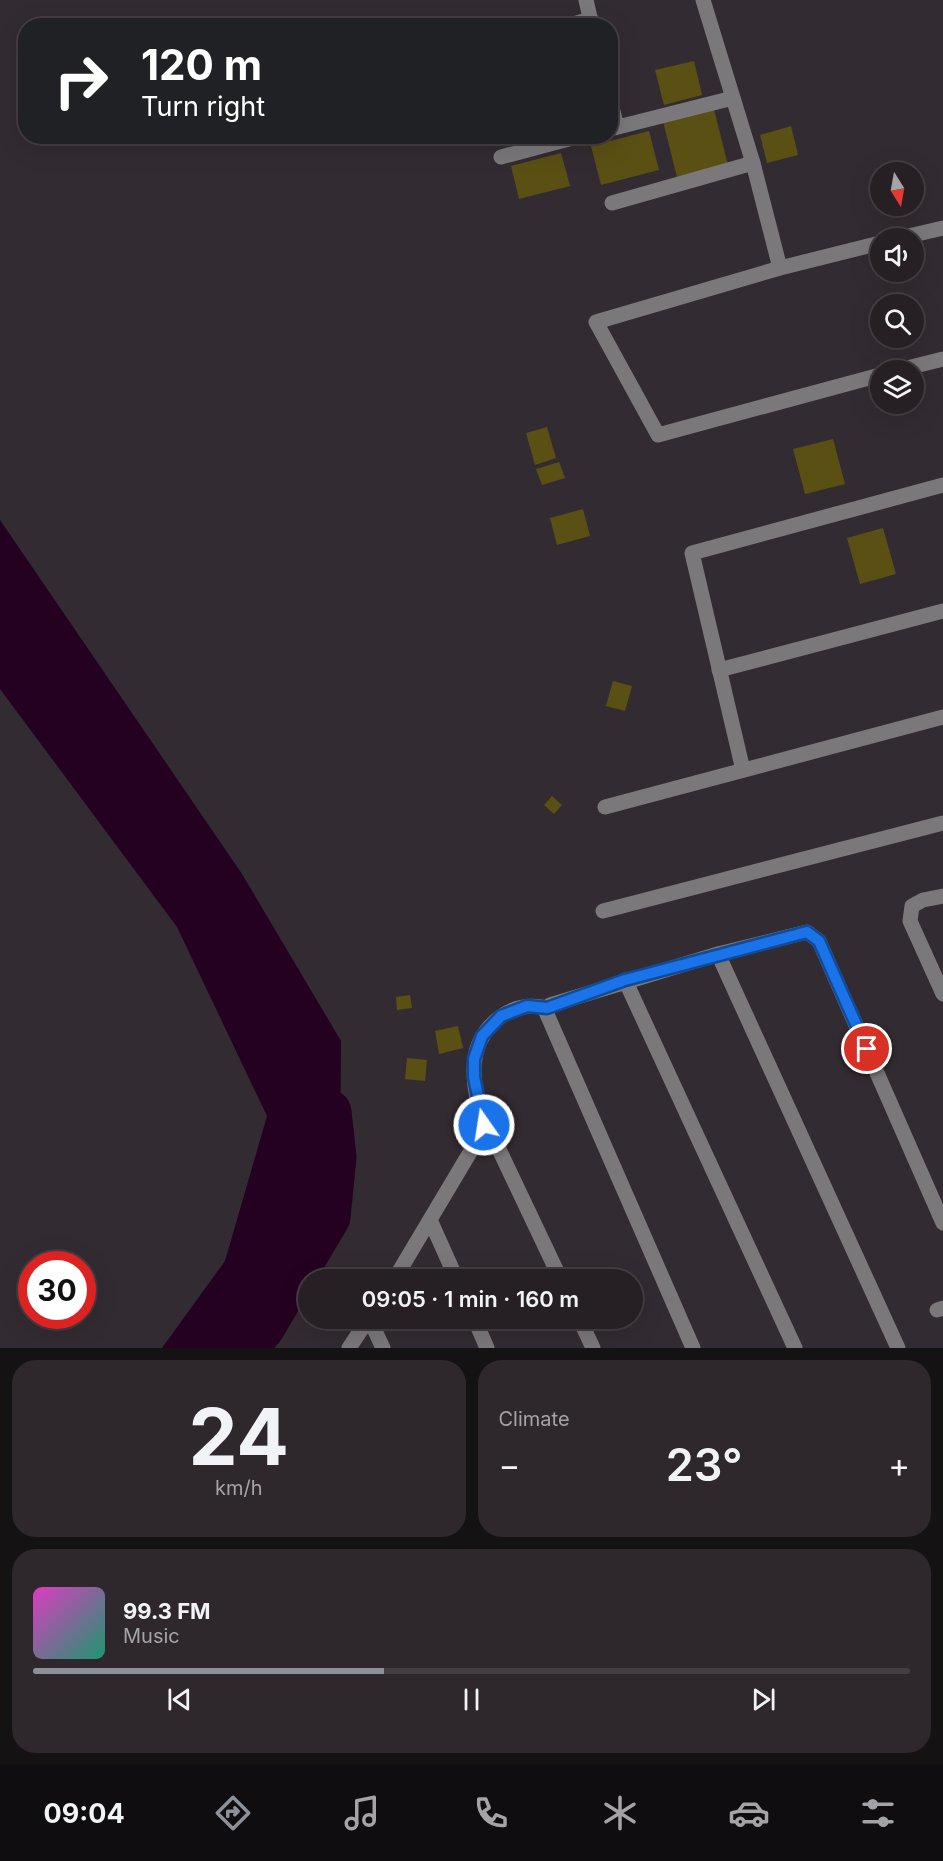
<!DOCTYPE html>
<html lang="en">
<head>
<meta charset="utf-8">
<style>
	body { margin:0; font-family:Inter,sans-serif; background:#2e282d; color:#f1f3f6; height:100vh; display:flex; flex-direction:column; font-size:22px; white-space:nowrap }
	* { box-sizing:border-box; margin:0 }
	p { font-size:20px; color:#a4a3a7 }
	.icon { flex:none; width:33px; height:33px; fill:none; stroke:currentColor; stroke-width:2; stroke-linecap:round; stroke-linejoin:round }
	.map { position:relative; height:1348px; overflow:hidden }
	.side { display:flex; flex-direction:column; gap:12px; padding:12px; background:#151214; flex:1 }
	.side>* { flex:none }
	.guide { position:absolute; left:18px; top:18px; width:600px; height:126px; border-radius:24px; box-shadow:0 6px 24px #0002,0 0 0 2px #423e42; background:#202124; color:#fff; overflow:hidden }
	.needle { width:39px; rotate:169deg }
	.tools { position:absolute; left:870px; top:162px; display:grid; gap:12px }
	.tools a { display:grid; place-items:center; width:54px; height:54px; border-radius:50%; background:#262025; box-shadow:0 6px 24px #0002,0 0 0 2px #423e42; font-size:30px }
	.speed { position:absolute; left:18px; top:1251px; display:flex; gap:12px; font-size:30px; font-weight:700; text-align:center }
	.speed>* { display:grid; place-content:center; width:78px; height:78px; border-radius:50%; background:#262025; box-shadow:0 6px 24px #0002,0 0 0 2px #423e42; line-height:1 }
	.speed .limit { border:9px solid #d22; background:#fff; color:#111 }
	.pin { position:absolute; display:grid; place-items:center; width:51px; height:51px; color:#fff; margin:-26px; border:3px solid #fff; border-radius:50%; box-shadow:0 2px 6px #0007 }
	.me { position:absolute; width:66px; margin:-33px; rotate:347deg; stroke-linejoin:round; filter:drop-shadow(0 0 4px #0008) }
	.turn { display:flex; align-items:center; gap:21px; height:126px; padding:0 24px; font-size:27px }
	.turn .icon { width:78px; height:78px; stroke-width:2.5 }
	.turn b { display:block; font-size:42px; line-height:51px }
	.big { font-size:45px; font-weight:600; line-height:1.1 }
	.side .tile { flex:1; display:flex; flex-direction:column; justify-content:center; gap:9px; min-width:0; padding:0 21px; border-radius:24px; background:#2e282d }
	.side .dial { align-items:center; gap:0 }
	.dial b { font-size:78px; line-height:1 }
	.song { display:flex; align-items:center; gap:18px }
	.cover { width:72px; height:72px; border-radius:9px; background:linear-gradient(135deg,hsl(310 70% 55%),hsl(160 70% 35%)) }
	.played { height:6px; border-radius:3px; background:linear-gradient(90deg,#8c9099 40%,#423e42 40%) }
	.keys { display:flex; justify-content:space-around; direction:ltr }
	.heat { display:flex; justify-content:space-between; align-items:center; font-size:33px; direction:ltr }
	.side .tiles { flex:1; display:grid; gap:12px; grid-template-columns:1fr 1fr }
	.tile:last-child { grid-column:span 2 }
	.trip { position:absolute; left:298px; top:1269px; width:345px; height:60px; border-radius:30px; background:#262025; box-shadow:0 6px 24px #0002,0 0 0 2px #423e42; font-weight:600; line-height:60px; text-align:center }
	.menu { display:flex; height:96px; justify-content:space-around; align-items:center; background:#0f0d0f; color:#a4a3a7 }
	.menu .icon { width:42px; height:42px }
	.menu .selected { color:#8c9099 }
	.menu b { font-size:27px; color:#f1f3f6 }
	.map>svg:first-child { display:block }
</style>
</head>
<body>
<div class="map">
<svg width="943" height="1348" viewBox="0 0 943 1348">
	<rect width="100%" height="100%" fill="#322b31"/>
	<path fill="#250121" d="M0 520 242 874 341 1041 340 1159 243 1348H162L225 1261 267 1116 177 927 0 689Z"/>
	<g fill="none" stroke-linecap="round" stroke-linejoin="round">
		<path stroke="#250121" stroke-width="45" d="M244 1348 262 1328 328 1217 334 1157 329 1112"/>
	</g>
	<g fill="#5a5014">
		<path d="M694 61 702 95 664 105 655 70Z"/>
		<path d="M714 109 728 165 677 177 663 121Z"/>
		<path d="M791 126 798 155 767 163 760 135Z"/>
		<path d="M649 131 659 170 601 185 591 146Z"/>
		<path d="M561 153 570 186 519 199 511 166Z"/>
		<path d="M547 427 556 458 535 465 526 433Z"/>
		<path d="M833 439 845 484 805 494 793 449Z"/>
		<path d="M559 462 565 478 542 485 536 469Z"/>
		<path d="M583 509 590 536 557 545 550 518Z"/>
		<path d="M883 528 896 574 860 584 847 538Z"/>
		<path d="M613 681 632 686 625 711 606 706Z"/>
		<path d="M552 796 562 805 554 814 544 805Z"/>
		<path d="M410 995 412 1008 397 1010 396 997Z"/>
		<path d="M458 1026 463 1048 439 1054 435 1031Z"/>
		<path d="M407 1058 427 1060 425 1081 405 1079Z"/>
	</g>
	<g fill="none" stroke-linecap="round" stroke-linejoin="round">
		<g stroke="#7b787b" stroke-width="15">
			<path d="M586 0 592 26"/>
			<path d="M703 0 753 163 780 268"/>
			<path d="M566 26 591 19"/>
			<path d="M610 99 617 127"/>
			<path d="M610 129 733 98"/>
			<path d="M501 157 580 136"/>
			<path d="M612 203 753 163"/>
			<path d="M900 238 943 228"/>
			<path d="M880 243 780 268 596 322 658 435 880 375"/>
			<path d="M899 370 943 359"/>
			<path d="M719 670 943 611"/>
			<path d="M743 770 692 553 943 485"/>
			<path d="M605 807 943 717"/>
			<path d="M943 896 923 900 912 906 910 921 943 994"/>
			<path d="M603 911 943 823"/>
			<path d="M718 954 898 1348"/>
			<path d="M625 980 795 1348"/>
			<path d="M489 1142C477 1101 458 1049 499 1018 513 1007 530 1004 547 1008"/>
			<path d="M431 1222 457 1280"/>
			<path d="M394 1280 472 1149 489 1142 497 1145 561 1280"/>
			<path d="M937 1310 943 1308"/>
			<path d="M369 1318 383 1348"/>
			<path d="M474 1318 487 1348"/>
			<path d="M579 1318 593 1348"/>
			<path d="M349 1348 369 1318"/>
			<path d="M693 1348 546 1012 550 1005 718 954 807 932 819 941 943 1223"/>
		</g>
	</g>
	<g fill="none" stroke-linecap="round" stroke-linejoin="round">
		<g stroke="#114b97" stroke-width="15">
			<path id="route" d="M484 1125 474 1077V1059L482 1036 501 1016 527 1006 547 1008 625 980 807 932 819 941 867 1049"/>
		</g>
		<use href="#route" stroke="#1a73e8" stroke-width="10"/>
	</g>
</svg>
<div class="tools">
<a><svg class="needle" viewBox="-14 -14 28 28"><path d="M0-13l5 13h-10z" fill="#e53935"/><path d="M0 13l5-13h-10z" fill="#a4a3a7"/></svg></a>
<a><svg class="icon" aria-label="sound" viewBox="0 0 24 24"><path d="M4 9h4l5-4v14l-5-4H4zM17 9q2 3 0 6"/></svg></a>
<a><svg class="icon" aria-label="search" viewBox="0 0 24 24"><circle cx="10" cy="10" r="6"/><path d="M15 15l6 6"/></svg></a>
<a><svg class="icon" aria-label="layers" viewBox="0 0 24 24"><path d="M12 4l9 5-9 5-9-5zM3 14l9 5 9-5"/></svg></a>
</div>
<div class="speed"><div class="limit">30</div></div>
<div class="pin" style="left:867px;top:1049px;background:#d93025"><svg class="icon" aria-label="arrive" viewBox="0 0 24 24"><path d="M6 21V4h12l-3 4 3 4H6"/></svg></div>
<svg class="me" style="left:484px;top:1125px" viewBox="-20 -20 40 40"><circle r="17" fill="#1a73e8" stroke="#fff" stroke-width="3"/><path d="M0-11L8 9 0 5-8 9z" fill="#fff"/></svg>
<div class="trip">09:05 · 1 min · 160 m</div>
<div class="guide">
<div class="turn"><svg class="icon" aria-label="right" viewBox="0 0 24 24"><path d="M7 20v-9h11M14 6l5 5-5 5"/></svg><div><b>120 m</b>Turn right</div></div>
</div>
</div>
<section class="side">
<div class="tiles">
<div class="tile dial"><b>24</b><p>km/h</p></div>
<div class="tile"><p>Climate</p>
<div class="heat"><a>−</a><b class="big">23°</b><a>+</a></div>
</div>
<div class="tile">
<div class="song"><i class="cover"></i><div><b>99.3 FM</b><p>Music</p></div></div>
<div class="played"></div>
<div class="keys"><svg class="icon" aria-label="previous" viewBox="0 0 24 24"><path d="M18 5L8 12l10 7zM5 5v14"/></svg><svg class="icon" aria-label="pause" viewBox="0 0 24 24"><path d="M8 5v14M16 5v14"/></svg><svg class="icon" aria-label="next" viewBox="0 0 24 24"><path d="M6 5l10 7-10 7zM19 5v14"/></svg></div>
</div>
</div>
</section>
<nav class="menu">
<b>09:04</b>
<svg class="icon selected" aria-label="directions" viewBox="0 0 24 24"><path d="M12 3l9 9-9 9-9-9zM9 14v-3h6M13 9l2 2-2 2"/></svg>
<svg class="icon" aria-label="music" viewBox="0 0 24 24"><path d="M9 18V5l10-2v13"/><circle cx="6" cy="18" r="3"/><circle cx="16" cy="16" r="3"/></svg>
<svg class="icon" aria-label="phone" viewBox="0 0 24 24"><path d="M5 4h4l2 5-3 2q2 4 5 5l2-3 5 2v4C11 20 4 13 5 4z"/></svg>
<svg class="icon" aria-label="climate" viewBox="0 0 24 24"><path d="M12 3v18M4 7l16 10M4 17L20 7"/></svg>
<svg class="icon" aria-label="car" viewBox="0 0 24 24"><path d="M5 17H2v-5l4-1 3-4h7l3 4 3 1v5h-3M9 17h6M6 11h13"/><circle cx="7" cy="17" r="2"/><circle cx="17" cy="17" r="2"/></svg>
<svg class="icon" aria-label="filters" viewBox="0 0 24 24"><path d="M4 7h16M4 17h16"/><circle cx="9" cy="7" r="2"/><circle cx="15" cy="17" r="2"/></svg>
</nav>
</body>
</html>
